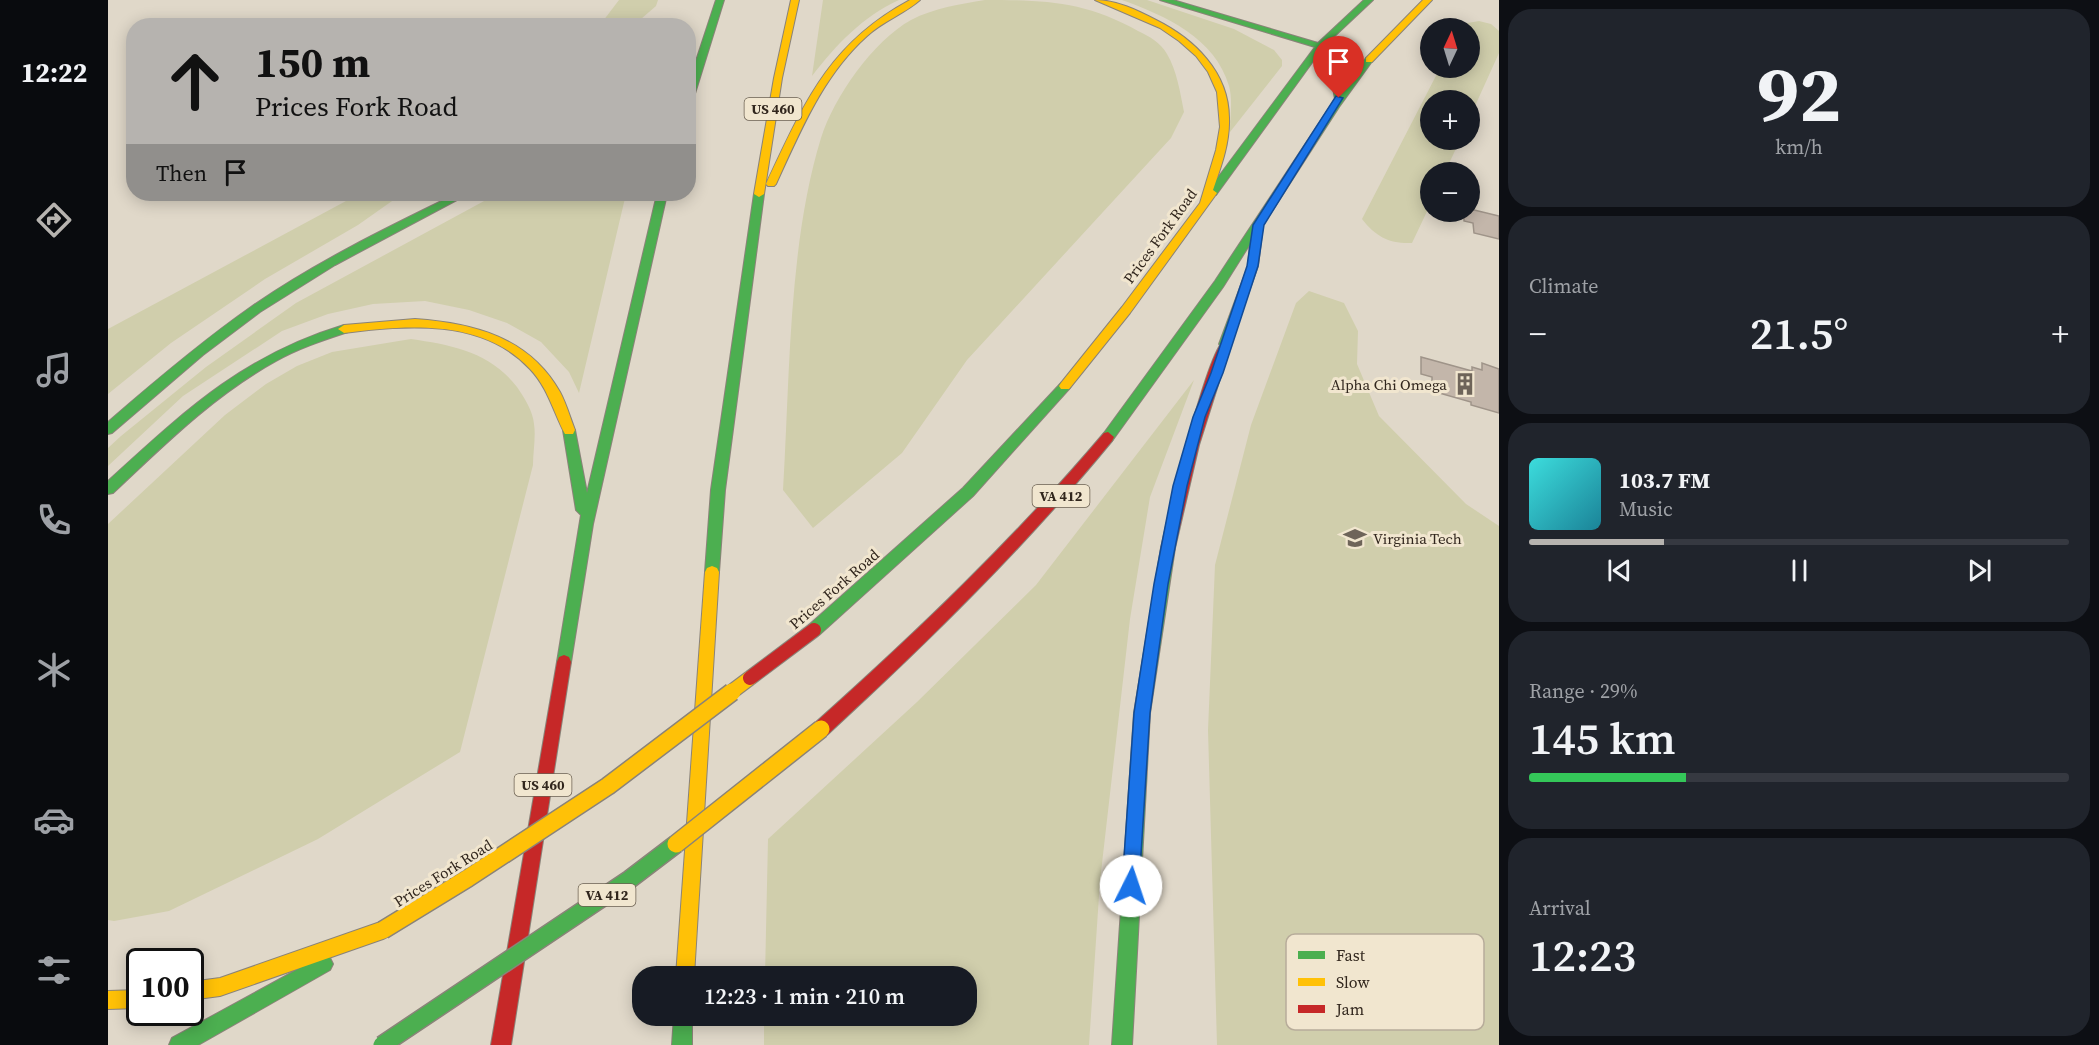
<!DOCTYPE html>
<html lang="en">
<head>
<meta charset="utf-8">
<style>
	body { margin:0; font-family:"Source Serif 4",serif; background:#20242c; color:#f1f3f6; height:100vh; display:flex; flex-direction:column; font-size:22px; white-space:nowrap }
	* { box-sizing:border-box; margin:0 }
	p { font-size:20px; color:#9ea1a6 }
	.icon { flex:none; width:33px; height:33px; fill:none; stroke:currentColor; stroke-width:2; stroke-linecap:round; stroke-linejoin:round }
	.map { position:relative; flex:1; overflow:hidden }
	.drawer { display:flex; flex-direction:column; gap:9px; padding:9px; background:#0d0f14; width:600px }
	.drawer>* { flex:none }
	.top-card { position:absolute; left:18px; top:18px; width:570px; height:183px; border-radius:24px; box-shadow:0 3px 15px #0003; background:#b6b3af; color:#111; overflow:hidden }
	.needle { width:39px; rotate:4deg }
	.buttons { position:absolute; left:1312px; top:18px; display:grid; gap:12px }
	.buttons a { display:grid; place-items:center; width:60px; height:60px; border-radius:50%; background:#171b24; box-shadow:0 3px 15px #0003; font-size:30px }
	.speed { position:absolute; left:18px; top:948px; display:flex; gap:12px; font-size:30px; font-weight:700; text-align:center }
	.speed>* { display:grid; place-content:center; width:78px; height:78px; border-radius:50%; background:#171b24; box-shadow:0 3px 15px #0003; line-height:1 }
	.speed .limit { border:3px solid #111; border-radius:9px; background:#fff; color:#111 }
	.pin { position:absolute; display:grid; place-items:center; width:51px; height:51px; color:#fff; margin:-62px -26px; border-radius:50% 50% 50% 0; rotate:-45deg; box-shadow:0 0 6px #0007 }
	.pin .icon { rotate:45deg }
	.me { position:absolute; width:66px; margin:-33px; rotate:4deg; stroke-linejoin:round; filter:drop-shadow(0 0 4px #0008) }
	.turn { display:flex; align-items:center; gap:21px; height:126px; padding:0 30px; font-size:27px }
	.turn .icon { width:78px; height:78px; stroke-width:2.5 }
	.turn b { display:block; font-size:42px; line-height:51px }
	.then { display:flex; align-items:center; height:57px; padding:0 30px; background:#0003; gap:12px; font-size:22px }
	.big { font-size:45px; font-weight:600; line-height:1.1 }
	.drawer .widget { flex:1; display:flex; flex-direction:column; justify-content:center; gap:9px; min-width:0; padding:0 21px; border-radius:24px; background:#20242c }
	.drawer .dial { align-items:center; gap:0 }
	.dial b { font-size:78px; line-height:1 }
	.song { display:flex; align-items:center; gap:18px }
	.cover { width:72px; height:72px; border-radius:9px; background:linear-gradient(135deg,hsl(180 70% 55%),hsl(190 70% 35%)) }
	.played { height:6px; border-radius:3px; background:linear-gradient(90deg,#b6b3af 25%,#363941 25%) }
	.keys { display:flex; justify-content:space-around; direction:ltr }
	.heat { display:flex; justify-content:space-between; align-items:center; font-size:33px; direction:ltr }
	.charge { height:9px; border-radius:4px; background:linear-gradient(90deg,#34c759 29%,#363941 0) }
	.trip { position:absolute; left:524px; top:966px; width:345px; height:60px; border-radius:24px; background:#171b24; box-shadow:0 3px 15px #0003; font-weight:600; line-height:60px; text-align:center }
	main { display:flex; flex:1; min-height:0 }
	.dock { display:flex; flex-direction:column; width:108px; justify-content:space-around; align-items:center; background:#090b0e; color:#9ea1a6 }
	.dock .icon { width:42px; height:42px }
	.dock .on { color:#b6b3af }
	.dock b { font-size:27px; color:#f1f3f6 }
	.map>svg:first-child { display:block }
</style>
</head>
<body>
<main>
<nav class="dock">
<b>12:22</b>
<svg class="icon on" aria-label="directions" viewBox="0 0 24 24"><path d="M12 3l9 9-9 9-9-9zM9 14v-3h6M13 9l2 2-2 2"/></svg>
<svg class="icon" aria-label="music" viewBox="0 0 24 24"><path d="M9 18V5l10-2v13"/><circle cx="6" cy="18" r="3"/><circle cx="16" cy="16" r="3"/></svg>
<svg class="icon" aria-label="phone" viewBox="0 0 24 24"><path d="M5 4h4l2 5-3 2q2 4 5 5l2-3 5 2v4C11 20 4 13 5 4z"/></svg>
<svg class="icon" aria-label="climate" viewBox="0 0 24 24"><path d="M12 3v18M4 7l16 10M4 17L20 7"/></svg>
<svg class="icon" aria-label="car" viewBox="0 0 24 24"><path d="M5 17H2v-5l4-1 3-4h7l3 4 3 1v5h-3M9 17h6M6 11h13"/><circle cx="7" cy="17" r="2"/><circle cx="17" cy="17" r="2"/></svg>
<svg class="icon" aria-label="filters" viewBox="0 0 24 24"><path d="M4 7h16M4 17h16"/><circle cx="9" cy="7" r="2"/><circle cx="15" cy="17" r="2"/></svg>
</nav>
<div class="map">
<svg width="1391" height="1045" viewBox="0 0 1391 1045">
	<rect width="100%" height="100%" fill="#e0d8c9"/>
	<g fill="#d0ceac">
		<path d="M511 0H550L548 6 526 25H492Z"/>
		<path d="M715 0H791C754 17 729 44 704 76Z"/>
		<path d="M877 0C936 0 977 1 1030 31 1041 36 1053 43 1059 54 1069 71 1072 92 1076 112L1063 138 859 360 794 453 705 528 675 490C682 377 680 246 713 138 726 97 765 41 803 20 826 8 852 4 877 0Z"/>
		<path d="M1014 0H1039L1126 29 1166 50 1174 60V66L1122 132C1122 118 1125 100 1121 86 1107 38 1058 16 1014 0Z"/>
		<path d="M1371 21 1383 24 1391 31V53L1362 117V100H1323V140H1352L1337 172H1323V203L1304 243C1282 244 1268 237 1254 219L1332 68H1362V28H1352L1354 24Z"/>
		<path d="M251 194H294L250 225 157 279 63 343 0 394V329Z"/>
		<path d="M389 194H518L471 393 461 372 433 342 399 323 361 310 317 301 265 304 220 314 174 331 75 396 0 466V448L13 436 98 367 188 303Z"/>
		<path d="M1201 291 1236 303 1250 331 1249 364 1271 416 1358 504 1391 526V1045H1109L1100 730 1107 565 1143 425 1188 303Z"/>
		<path d="M303 339C344 345 382 352 409 387 416 397 425 411 426 424 428 437 425 452 425 465L352 752 210 839 61 911 6 921 0 920V524L117 415 158 384 189 366 224 352Z"/>
		<path d="M1086 380 1042 497 1022 619 992 881 981 1045H656V1016H858V976H657L660 839 809 702 928 585Z"/>
	</g>
	<g fill="#c3b6aa" stroke="#9f9489" stroke-width="1.5">
		<path d="M1362 209 1391 216V239L1366 233 1365 223 1356 221V212H1362Z"/>
		<path d="M1313 357 1364 371V367L1374 370V363L1391 369V413L1363 405V402L1324 391V377L1313 374Z"/>
	</g>
	<g fill="none" stroke-linecap="round" stroke-linejoin="round">
		<g stroke="#8a8379" stroke-width="2">
			<g id="fast">
				<path d="M608 0H616L585 100 580 103V85Z"/>
				<path d="M1052 0H1065L1210 43 1256 0H1265L1216 46 1230 71 1234 90 1258 58 1265 60 1231 107 1155 225 1150 266 1121 347 1117 348 1111 344 1140 266 1142 244 1115 287 1004 441 1000 442 994 437 996 433 1107 281 1227 99 1222 71 1211 53 1108 195H1100V191L1207 47Z"/>
				<path d="M651 191 656 194 617 490 611 572 609 576 604 578 599 576 597 572 603 490 646 194Z"/>
				<path d="M348 194H360L227 265 152 312 95 355 4 433 0 434V422C46 382 93 342 143 307 208 262 278 228 348 194Z"/>
				<path d="M549 194H559L485 524 463 662 461 667 456 669 451 667 449 662 473 515 468 510 455 430 461 425 467 430 479 493Z"/>
				<path d="M236 325 240 326V332C216 340 191 348 168 361 106 395 56 445 5 493L0 494V481C77 411 134 356 236 325Z"/>
				<path d="M957 381 961 383 963 386 961 389 865 496 711 635 706 637 701 635 699 630 701 625 855 488 953 383Z"/>
				<path d="M1060 542 1065 544 1067 548 1042 713 1024 1045H1004L1026 713 1053 548 1055 544Z"/>
				<path d="M216 955 222 958 225 964 222 970 90 1045H61L64 1038Z"/>
				<path d="M566 1016H584V1045H564Z"/>
			</g>
		</g>
		<g stroke="#8a8379" stroke-width="2">
			<g id="slow">
				<path d="M683 0H691L674 78 656 194 651 197 646 194 666 78Z"/>
				<path d="M802 0H812C796 14 775 21 759 36 715 75 692 132 668 184L666 186H660L658 184C696 104 720 44 802 0Z"/>
				<path d="M987 0C1008 0 1029 10 1048 20 1086 39 1121 72 1121 118 1122 143 1113 167 1105 190L1109 193 1022 313 961 389H953L951 386 953 383 1014 307 1092 203 1108 150 1112 127 1109 92 1100 72 1088 56 1071 41 1052 28Z"/>
				<path d="M1315 0H1324L1264 62H1258V58Z"/>
				<path d="M307 319C365 323 421 337 452 392 458 403 462 417 467 430L465 434H457C445 411 440 388 422 369 375 318 298 325 236 333L230 329 236 325Z"/>
				<path d="M604 566 609 568 611 572 586 976H568L597 572 599 568Z"/>
				<path d="M275 921 281 924 284 930 281 936 275 939 112 996 82 1000V982L112 978Z"/>
				<path d="M32 990V1008L0 1009V991Z"/>
			</g>
		</g>
		<g stroke="#8a8379" stroke-width="2">
			<g id="jam">
				<path d="M1117 340 1123 344 1091 445 1067 548 1065 552 1060 554 1055 552 1053 548C1059 521 1100 346 1117 340Z"/>
				<path d="M1000 432 1006 437 1004 441C917 547 820 642 719 735L713 737 707 735 705 729 707 723C809 632 907 538 996 433Z"/>
				<path d="M456 655 461 657 463 662 403 1045H383L449 662 451 657Z"/>
			</g>
		</g>
		<use href="#fast" fill="#4caf50" fill-rule="evenodd"/>
		<use href="#slow" fill="#ffc107" fill-rule="evenodd"/>
		<use href="#jam" fill="#c62828" fill-rule="evenodd"/>
		<g stroke="#8a8379" stroke-width="20" stroke-linecap="butt">
			<path id="fast-bridge" d="M274 1045 522 879 568 844"/>
		</g>
		<g stroke="#8a8379" stroke-width="16" stroke-linecap="butt">
			<path id="slow-bridge-far1" d="M622 693 642 678"/>
		</g>
		<g stroke="#8a8379" stroke-width="20" stroke-linecap="butt">
			<g id="slow-bridge">
				<path d="M568 844 713 729"/>
				<path d="M275 930 360 878 500 786 624 692"/>
			</g>
		</g>
		<g stroke="#8a8379" stroke-width="16" stroke-linecap="butt">
			<path id="jam-bridge" d="M642 678 706 630"/>
		</g>
		<use href="#fast-bridge" stroke="#4caf50" stroke-width="17"/>
		<use href="#slow-bridge-far1" stroke="#ffc107" stroke-width="14"/>
		<use href="#slow-bridge" stroke="#ffc107" stroke-width="17"/>
		<use href="#jam-bridge" stroke="#c62828" stroke-width="14"/>
	</g>
	<path fill="#1a73e8" stroke="#114b97" stroke-width="1.5" d="M1228 96 1235 98 1156 225 1150 266 1115 373 1097 417 1079 486 1060 584 1042 713 1031 886 1029 892 1023 894 1016 892 1014 886 1026 713 1046 584 1065 486 1085 417 1103 373 1139 266 1145 225Z"/>
	<defs>
		<g id="building-bare" transform="scale(1.8)"><path d="M-4-6H4V6H1V3H-1V6H-4ZM-2.5-4.3h1.7v1.8h-1.7ZM.8-4.3h1.7v1.8H.8ZM-2.5-1h1.7V.8h-1.7ZM.8-1h1.7V.8H.8Z" fill="#6e6459" stroke="#f1e6cf" stroke-width="2.5" paint-order="stroke"/></g>
		<g id="university-bare" transform="scale(1.8)"><path d="M0-5L7-2L0 1L-7-2ZM-4 1L0 2.5L4 1V4Q0 6-4 4Z" fill="#6e6459" stroke="#f1e6cf" stroke-width="2.5" paint-order="stroke"/></g>
	</defs>
	<g fill-rule="evenodd">
		<use href="#building-bare" x="1357" y="384"/>
		<use href="#university-bare" x="1247" y="538"/>
	</g>
	<g text-anchor="middle" dominant-baseline="central" stroke-width="6" stroke-linejoin="round" paint-order="stroke">
		<g fill="#f1e6cf" stroke="#6b6052" stroke-width="1.5">
			<rect x="636.5" y="98" width="57" height="22" rx="4.5"/>
			<rect x="924.5" y="485" width="57" height="22" rx="4.5"/>
			<rect x="406.5" y="774" width="57" height="22" rx="4.5"/>
			<rect x="470.5" y="884" width="57" height="22" rx="4.5"/>
		</g>
		<g font-size="14" font-weight="bold" fill="#31261d">
			<text x="665" y="109">US 460</text>
			<text x="953" y="496">VA 412</text>
			<text x="435" y="785">US 460</text>
			<text x="499" y="895">VA 412</text>
		</g>
		<g font-size="15" fill="#31261d" stroke="#f1e6cf">
			<text transform="translate(1052 236) rotate(-54)">Prices Fork Road</text>
			<text transform="translate(726 589) rotate(-41)">Prices Fork Road</text>
			<text transform="translate(335 873) rotate(-32)">Prices Fork Road</text>
		</g>
		<g font-size="15" fill="#31261d" stroke="#f1e6cf" text-anchor="end">
			<text x="1339" y="384">Alpha Chi Omega</text>
			<text x="1265" y="538" text-anchor="start">Virginia Tech</text>
		</g>
	</g>
	<rect x="1178" y="934" width="198" height="96" rx="9" fill="#f1e6cf" stroke="#b7ac9a" stroke-width="1.5"/>
	<rect x="1190" y="951" width="27" height="8" fill="#4caf50"/>
	<rect x="1190" y="978" width="27" height="8" fill="#ffc107"/>
	<rect x="1190" y="1005" width="27" height="8" fill="#c62828"/>
	<g font-size="16" fill="#31261d">
		<text x="1228" y="961">Fast</text>
		<text x="1228" y="988">Slow</text>
		<text x="1228" y="1015">Jam</text>
	</g>
</svg>
<div class="buttons">
<a><svg class="needle" viewBox="-14 -14 28 28"><path d="M0-13l5 13h-10z" fill="#e53935"/><path d="M0 13l5-13h-10z" fill="#9ea1a6"/></svg></a>
<a>+</a>
<a>−</a>
</div>
<div class="speed"><div class="limit">100</div></div>
<div class="pin" style="left:1231px;top:98px;background:#d93025"><svg class="icon" aria-label="arrive" viewBox="0 0 24 24"><path d="M6 21V4h12l-3 4 3 4H6"/></svg></div>
<svg class="me" style="left:1023px;top:886px" viewBox="-20 -20 40 40"><circle r="19" fill="#fff"/><path d="M0-13L10 11 0 6-10 11z" fill="#1a73e8"/></svg>
<div class="trip">12:23 · 1 min · 210 m</div>
<div class="top-card">
<div class="turn"><svg class="icon" aria-label="ahead" viewBox="0 0 24 24"><path d="M12 20V5M6 11l6-6 6 6"/></svg><div><b>150 m</b>Prices Fork Road</div></div>
<div class="then">Then<svg class="icon" aria-label="arrive" viewBox="0 0 24 24"><path d="M6 21V4h12l-3 4 3 4H6"/></svg></div>
</div>
</div>
<section class="drawer">
<div class="widget dial"><b>92</b><p>km/h</p></div>
<div class="widget"><p>Climate</p>
<div class="heat"><a>−</a><b class="big">21.5°</b><a>+</a></div>
</div>
<div class="widget">
<div class="song"><i class="cover"></i><div><b>103.7 FM</b><p>Music</p></div></div>
<div class="played"></div>
<div class="keys"><svg class="icon" aria-label="previous" viewBox="0 0 24 24"><path d="M18 5L8 12l10 7zM5 5v14"/></svg><svg class="icon" aria-label="pause" viewBox="0 0 24 24"><path d="M8 5v14M16 5v14"/></svg><svg class="icon" aria-label="next" viewBox="0 0 24 24"><path d="M6 5l10 7-10 7zM19 5v14"/></svg></div>
</div>
<div class="widget"><p>Range · 29%</p><b class="big">145 km</b><div class="charge"></div></div>
<div class="widget"><p>Arrival</p><b class="big">12:23</b></div>
</section>
</main>
</body>
</html>
